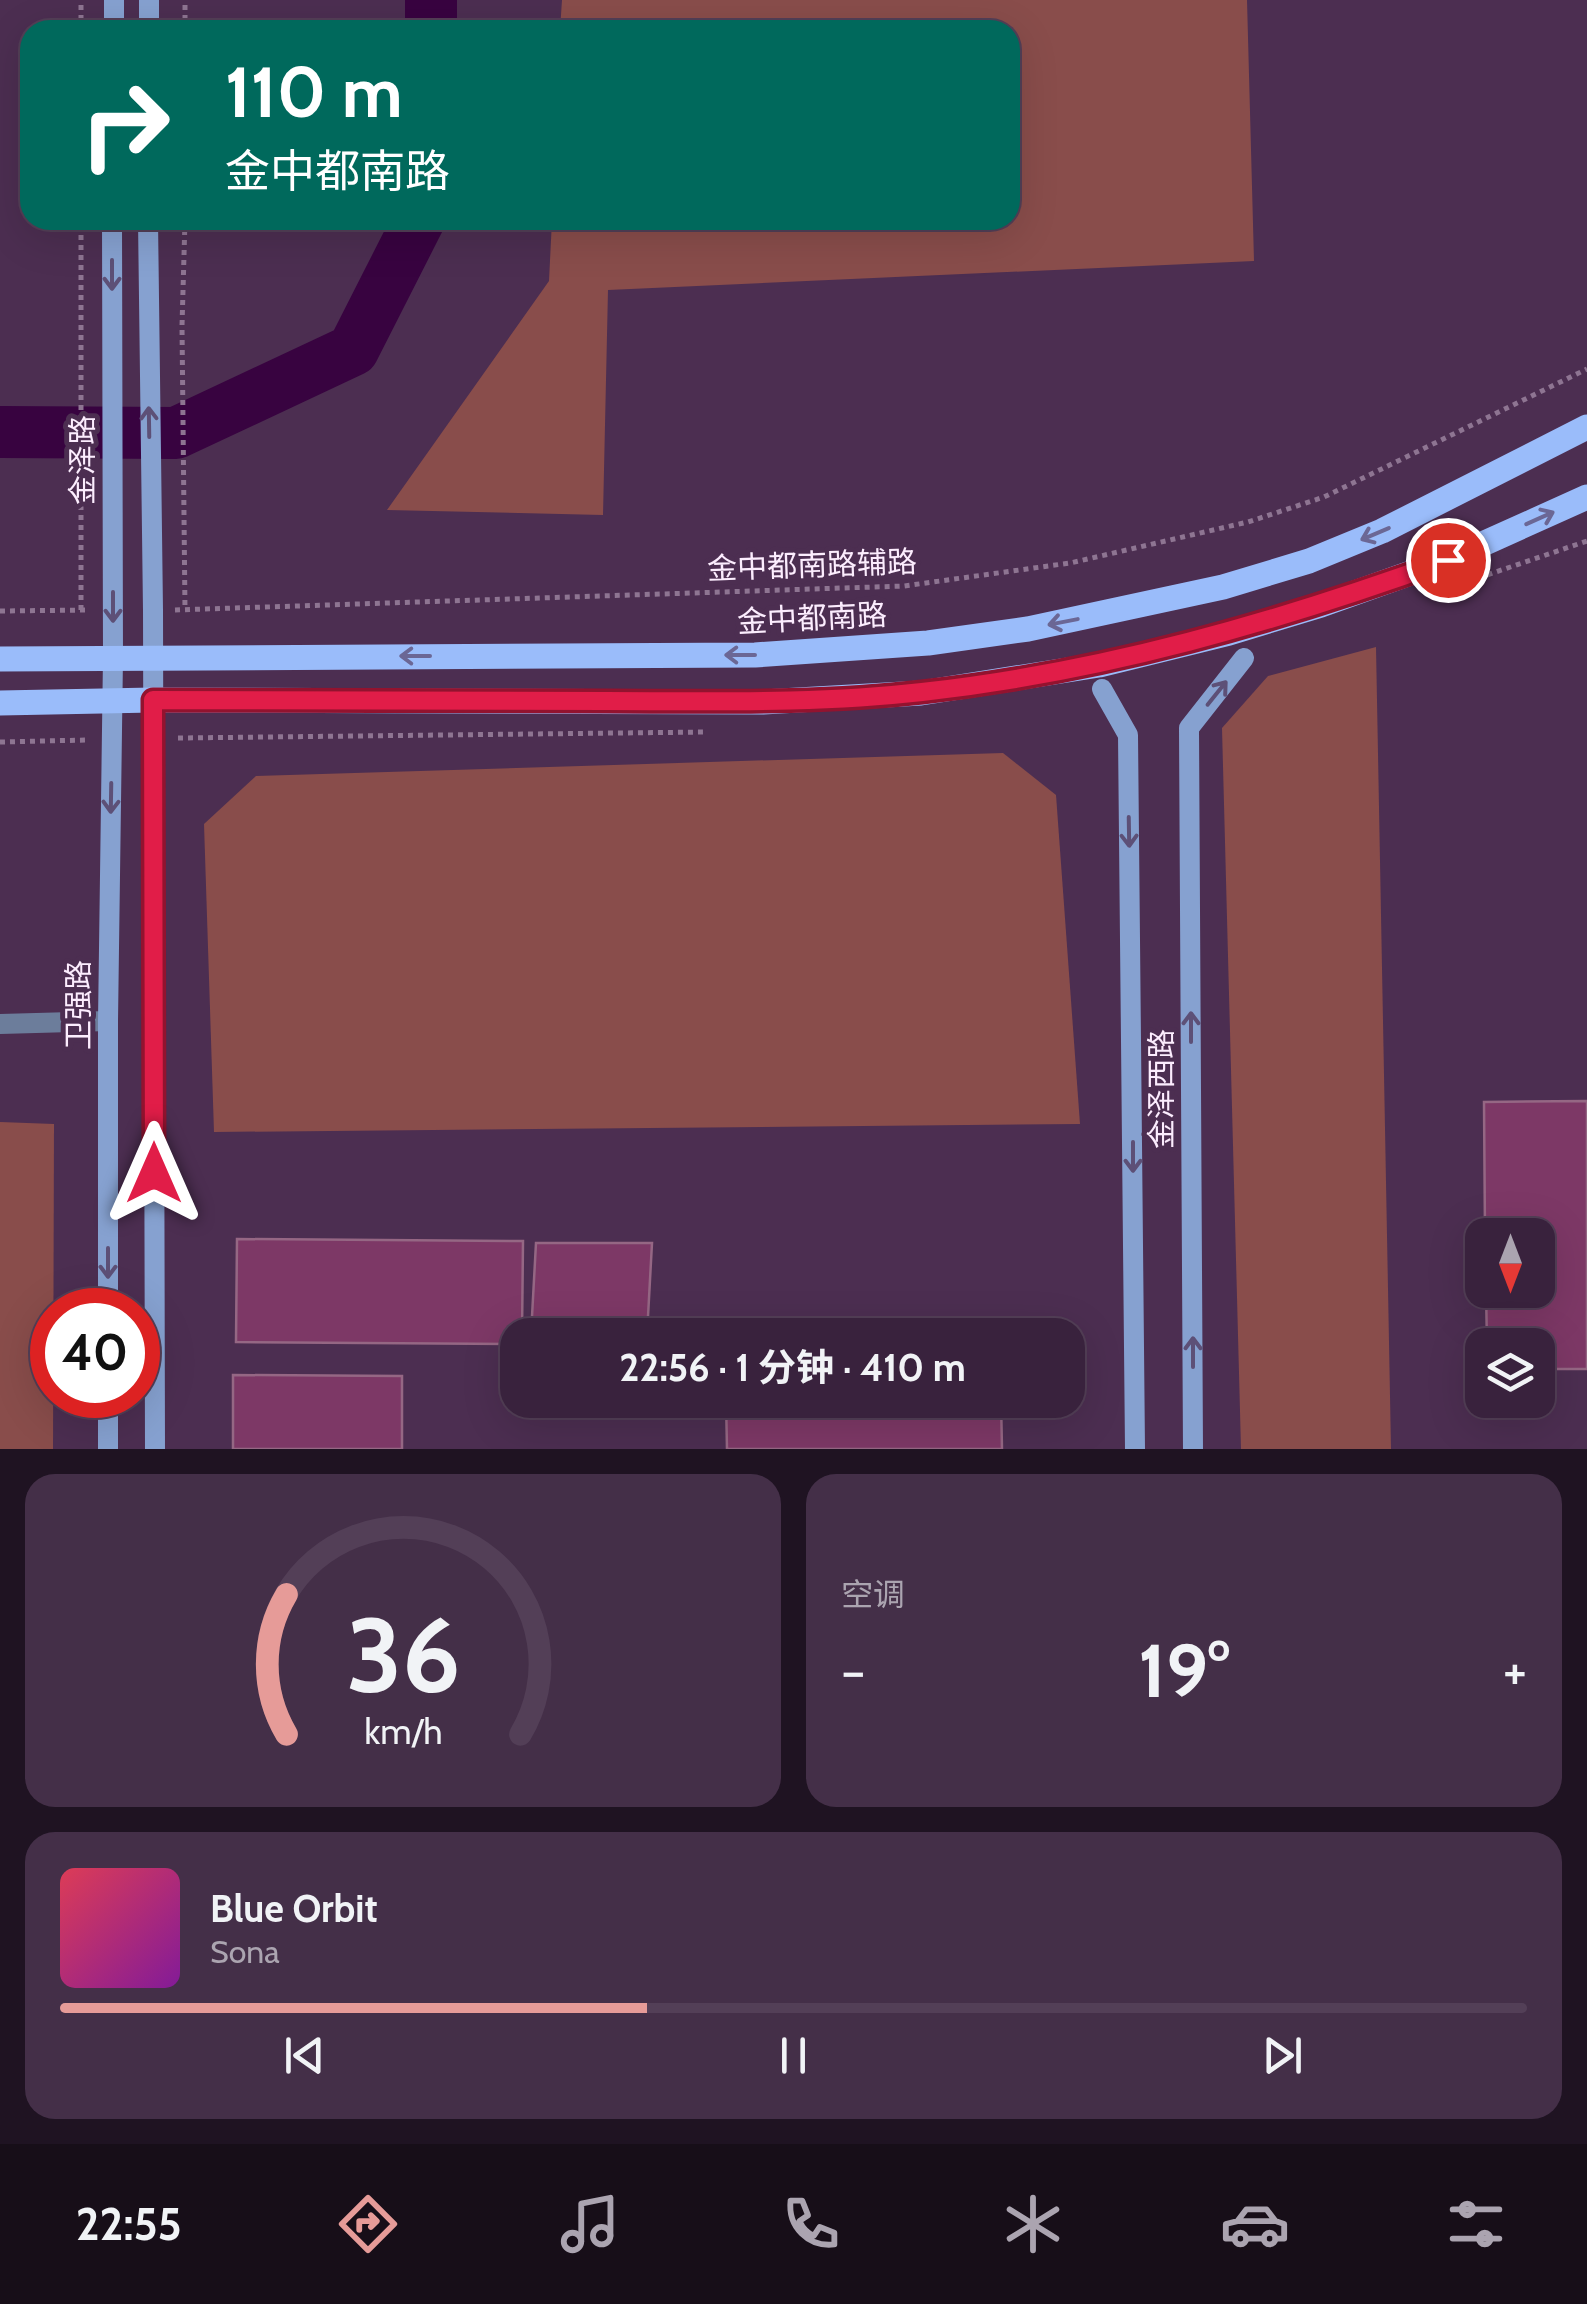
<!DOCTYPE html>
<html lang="zh">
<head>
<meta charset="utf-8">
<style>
	body { margin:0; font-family:Cabin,"Noto Sans SC",sans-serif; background:#442f48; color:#f1f3f6; height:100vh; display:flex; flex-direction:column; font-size:38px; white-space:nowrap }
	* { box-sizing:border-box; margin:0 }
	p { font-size:32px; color:#aba4b0 }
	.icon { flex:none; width:55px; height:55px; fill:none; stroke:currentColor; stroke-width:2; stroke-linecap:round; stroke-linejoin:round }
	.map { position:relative; height:1449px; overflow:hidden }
	.details { display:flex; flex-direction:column; gap:25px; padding:25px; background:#1f1322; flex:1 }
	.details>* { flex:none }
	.banner { position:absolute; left:20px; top:20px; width:1000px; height:210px; border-radius:30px; box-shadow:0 10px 40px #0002,0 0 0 2px #533f57; background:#00695c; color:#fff; overflow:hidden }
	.needle { width:65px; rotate:180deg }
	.controls { position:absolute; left:1465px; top:1218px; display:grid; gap:20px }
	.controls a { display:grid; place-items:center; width:90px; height:90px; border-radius:20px; background:#39223d; box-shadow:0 10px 40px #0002,0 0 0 2px #533f57; font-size:50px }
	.speed { position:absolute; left:30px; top:1288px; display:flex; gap:20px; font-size:50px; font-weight:700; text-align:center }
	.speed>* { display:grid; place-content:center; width:130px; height:130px; border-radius:50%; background:#39223d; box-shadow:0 10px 40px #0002,0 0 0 2px #533f57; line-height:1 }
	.speed .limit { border:15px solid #d22; background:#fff; color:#111 }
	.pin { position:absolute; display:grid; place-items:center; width:85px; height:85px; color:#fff; margin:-42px; border:5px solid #fff; border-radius:50%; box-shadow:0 2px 10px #0007 }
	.me { position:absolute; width:110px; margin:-55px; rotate:0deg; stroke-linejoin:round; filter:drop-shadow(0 0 8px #0008) }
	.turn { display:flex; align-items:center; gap:35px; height:210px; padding:0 40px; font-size:45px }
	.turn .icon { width:130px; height:130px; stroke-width:2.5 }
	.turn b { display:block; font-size:70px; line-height:85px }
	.big { font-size:75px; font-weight:700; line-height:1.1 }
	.details .widget { flex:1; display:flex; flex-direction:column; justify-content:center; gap:15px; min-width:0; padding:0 35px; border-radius:30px; background:#442f48 }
	.details .dial { align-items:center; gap:0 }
	.dial svg { height:260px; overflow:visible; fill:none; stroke:#533f57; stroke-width:7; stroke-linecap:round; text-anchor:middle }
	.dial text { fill:#f1f3f6; stroke:none }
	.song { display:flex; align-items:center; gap:30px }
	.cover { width:120px; height:120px; border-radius:15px; background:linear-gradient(135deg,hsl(350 70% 55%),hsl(290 70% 35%)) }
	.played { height:10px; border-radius:5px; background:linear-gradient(90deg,#e69b98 40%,#533f57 40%) }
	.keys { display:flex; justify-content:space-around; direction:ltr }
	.heat { display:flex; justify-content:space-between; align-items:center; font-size:55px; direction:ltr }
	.details .tiles { flex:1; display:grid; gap:25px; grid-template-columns:1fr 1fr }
	.widget:last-child { grid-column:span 2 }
	.trip { position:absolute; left:500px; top:1318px; width:585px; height:100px; border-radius:30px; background:#39223d; box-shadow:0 10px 40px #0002,0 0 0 2px #533f57; font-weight:700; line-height:100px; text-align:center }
	.dock { display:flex; height:160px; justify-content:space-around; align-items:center; background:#170e18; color:#aba4b0 }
	.dock .icon { width:70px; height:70px }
	.dock .selected { color:#e69b98 }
	.dock b { font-size:45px; color:#f1f3f6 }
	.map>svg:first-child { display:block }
</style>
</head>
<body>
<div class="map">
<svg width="1587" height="1449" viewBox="0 0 1587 1449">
	<rect width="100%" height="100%" fill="#4c2e51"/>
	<g fill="#894d4b">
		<path d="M562 0H1247L1254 261 608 290 603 515 387 510 549 281 552 220H1010V30H560Z"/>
		<path d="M1376 647 1391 1449H1241L1222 728 1268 676Z"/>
		<path d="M1003 753 1056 795 1080 1124 214 1132 204 824 256 776Z"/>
		<path d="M0 1122 54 1124 53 1449H0Z"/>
	</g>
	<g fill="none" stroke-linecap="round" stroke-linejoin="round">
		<g stroke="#380340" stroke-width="52">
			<path d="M431 0V30"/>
			<path d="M0 432 176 433 353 350 419 220"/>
		</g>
	</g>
	<g fill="#7d3866" stroke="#956784" stroke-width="2.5">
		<path d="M1587 1101V1369H1538V1345H1487L1486 1290H1538V1235H1485L1484 1102Z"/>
		<path d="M237 1239 523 1241 522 1335H518V1344L236 1342Z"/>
		<path d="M536 1243H652L647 1335H531Z"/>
		<path d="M233 1375 402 1376V1449H233Z"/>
		<path d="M726 1400H1001L1002 1449H727Z"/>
	</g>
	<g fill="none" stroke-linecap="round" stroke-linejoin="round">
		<g stroke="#8e7592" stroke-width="5" stroke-dasharray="5 5" stroke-linecap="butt">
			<path d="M81 30V0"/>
			<path d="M185 30V0"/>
			<path d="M185 220 182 326 185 610"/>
			<path d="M1478 578 1587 541"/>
			<path d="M81 610V220"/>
			<path d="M175 610 904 586 1070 563 1248 522 1324 497 1587 369"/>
			<path d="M0 611 89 610"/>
			<path d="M178 738 707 732"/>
			<path d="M0 742 87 740"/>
		</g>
		<path stroke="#6c7d9b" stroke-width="20" d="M0 1024 108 1021"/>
		<g stroke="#86a1d0" stroke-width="20">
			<path d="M114 30V0"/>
			<path d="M149 30V0"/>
			<path d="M148 220 153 610 155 1449"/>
			<path d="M1102 689 1128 735 1135 1449"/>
			<path d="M108 1310V1021L113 657 112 220"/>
			<path d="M108 1395V1449"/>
			<path d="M1193 1449 1189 728 1244 658"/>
		</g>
		<g stroke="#9abcfa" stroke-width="25">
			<path d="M0 659 755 655 928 643 1028 629 1223 587 1309 561 1382 531 1587 427"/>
			<path d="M0 703 153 700 763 702 921 693 1099 665 1229 633 1321 605 1447 560 1587 497"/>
		</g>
	</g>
	<defs><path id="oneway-shaft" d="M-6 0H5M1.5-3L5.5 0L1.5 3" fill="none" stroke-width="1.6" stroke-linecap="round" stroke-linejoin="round" transform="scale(2.5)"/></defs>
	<g stroke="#5d5077">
		<use href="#oneway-shaft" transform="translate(112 275) rotate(90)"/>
		<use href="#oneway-shaft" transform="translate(149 422) rotate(-91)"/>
		<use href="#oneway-shaft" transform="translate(113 607) rotate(90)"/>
		<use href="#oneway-shaft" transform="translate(1217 693) rotate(-51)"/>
		<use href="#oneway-shaft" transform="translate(111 798) rotate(91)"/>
		<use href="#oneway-shaft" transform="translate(1129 832) rotate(89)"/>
		<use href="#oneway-shaft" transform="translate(1191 1027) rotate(-90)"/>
		<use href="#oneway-shaft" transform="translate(1133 1157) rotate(90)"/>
		<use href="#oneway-shaft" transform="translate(108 1263) rotate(90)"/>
		<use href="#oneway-shaft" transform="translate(1193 1352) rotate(-90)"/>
	</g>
	<g stroke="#6b6795">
		<use href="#oneway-shaft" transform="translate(1540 518) rotate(-24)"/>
		<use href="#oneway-shaft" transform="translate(1375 534) rotate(157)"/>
		<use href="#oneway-shaft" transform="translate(1063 622) rotate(169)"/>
		<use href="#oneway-shaft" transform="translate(740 655) rotate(180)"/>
		<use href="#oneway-shaft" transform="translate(415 656) rotate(180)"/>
	</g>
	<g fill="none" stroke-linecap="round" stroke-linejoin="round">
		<g stroke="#92132f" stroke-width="25">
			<path id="route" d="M154 1173 153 700C304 701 455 701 606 701 711 701 817 704 922 692 1103 672 1277 622 1448 560"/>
		</g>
		<use href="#route" stroke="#e11d48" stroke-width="18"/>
	</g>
	<g text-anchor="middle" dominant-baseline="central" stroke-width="10" stroke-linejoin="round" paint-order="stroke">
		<g font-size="30" fill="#fcedfe" stroke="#4c2e51">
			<text transform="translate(82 460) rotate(-90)">金泽路</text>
			<text transform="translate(812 565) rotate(-2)">金中都南路辅路</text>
			<text transform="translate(812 618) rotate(-3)">金中都南路</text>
			<text transform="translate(78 1005) rotate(-90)">卫强路</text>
			<text transform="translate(1161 1089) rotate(-90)">金泽西路</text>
		</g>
	</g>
</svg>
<div class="controls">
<a><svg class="needle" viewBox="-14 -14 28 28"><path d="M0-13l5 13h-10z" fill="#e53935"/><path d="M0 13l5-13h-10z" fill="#aba4b0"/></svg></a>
<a><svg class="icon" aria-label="layers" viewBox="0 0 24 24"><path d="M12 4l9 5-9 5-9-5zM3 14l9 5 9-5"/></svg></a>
</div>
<div class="speed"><div class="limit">40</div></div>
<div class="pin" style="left:1448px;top:560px;background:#d93025"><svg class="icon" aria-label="arrive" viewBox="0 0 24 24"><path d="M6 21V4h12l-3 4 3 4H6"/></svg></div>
<svg class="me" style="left:154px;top:1173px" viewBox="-20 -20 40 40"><path d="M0-17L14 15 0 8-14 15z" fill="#e11d48" stroke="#fff" stroke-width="4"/></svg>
<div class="trip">22:56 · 1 分钟 · 410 m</div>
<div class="banner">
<div class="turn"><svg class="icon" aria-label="right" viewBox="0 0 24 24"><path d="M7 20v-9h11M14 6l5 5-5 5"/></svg><div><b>110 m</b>金中都南路</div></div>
</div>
</div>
<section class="details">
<div class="tiles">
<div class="widget dial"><svg viewBox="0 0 100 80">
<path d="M14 69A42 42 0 1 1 86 69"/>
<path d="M14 69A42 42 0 0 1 14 26" stroke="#e69b98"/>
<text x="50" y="56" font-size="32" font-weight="700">36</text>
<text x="50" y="72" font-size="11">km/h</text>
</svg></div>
<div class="widget"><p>空调</p>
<div class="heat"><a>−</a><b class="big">19°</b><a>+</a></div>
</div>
<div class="widget">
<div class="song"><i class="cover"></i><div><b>Blue Orbit</b><p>Sona</p></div></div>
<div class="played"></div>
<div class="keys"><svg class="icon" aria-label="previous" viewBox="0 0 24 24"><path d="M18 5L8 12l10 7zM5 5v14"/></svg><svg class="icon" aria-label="pause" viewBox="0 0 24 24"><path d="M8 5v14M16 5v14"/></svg><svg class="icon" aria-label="next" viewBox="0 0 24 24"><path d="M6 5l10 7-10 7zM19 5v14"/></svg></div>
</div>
</div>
</section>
<nav class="dock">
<b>22:55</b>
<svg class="icon selected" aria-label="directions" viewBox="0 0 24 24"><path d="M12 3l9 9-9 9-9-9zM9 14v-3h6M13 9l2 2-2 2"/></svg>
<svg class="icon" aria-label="music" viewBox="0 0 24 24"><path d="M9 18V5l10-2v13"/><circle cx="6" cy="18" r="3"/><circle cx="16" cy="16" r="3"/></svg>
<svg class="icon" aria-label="phone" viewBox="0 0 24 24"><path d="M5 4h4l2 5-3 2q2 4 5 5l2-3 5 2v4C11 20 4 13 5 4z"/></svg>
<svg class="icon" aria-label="climate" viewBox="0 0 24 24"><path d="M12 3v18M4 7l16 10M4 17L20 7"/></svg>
<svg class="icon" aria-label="car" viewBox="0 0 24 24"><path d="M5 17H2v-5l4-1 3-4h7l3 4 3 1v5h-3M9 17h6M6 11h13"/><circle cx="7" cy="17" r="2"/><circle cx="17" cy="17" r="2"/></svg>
<svg class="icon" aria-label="filters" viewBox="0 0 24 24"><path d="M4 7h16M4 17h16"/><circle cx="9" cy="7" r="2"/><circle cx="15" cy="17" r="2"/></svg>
</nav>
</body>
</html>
